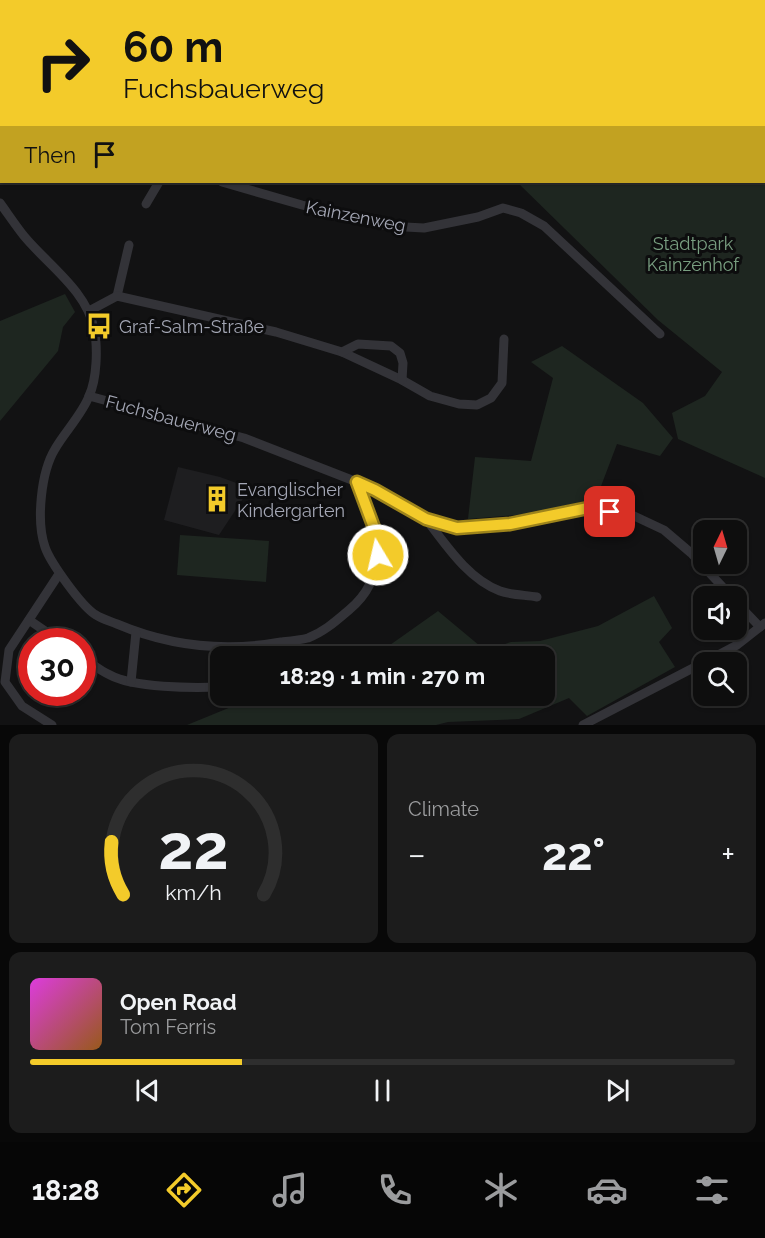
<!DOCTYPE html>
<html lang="en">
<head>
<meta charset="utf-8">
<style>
	body { margin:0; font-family:Raleway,sans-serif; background:#1c1c1c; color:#f1f3f6; height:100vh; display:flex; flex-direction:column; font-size:22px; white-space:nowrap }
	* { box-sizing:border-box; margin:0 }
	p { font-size:20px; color:#9b9c9e }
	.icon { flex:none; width:33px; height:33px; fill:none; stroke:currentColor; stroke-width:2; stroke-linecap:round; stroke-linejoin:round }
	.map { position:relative; height:725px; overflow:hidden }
	.sheet { display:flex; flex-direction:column; gap:9px; padding:9px; background:#080808; flex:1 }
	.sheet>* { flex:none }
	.banner { position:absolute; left:0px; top:0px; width:765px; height:183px; box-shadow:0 2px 4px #0004,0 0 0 2px #2e2e2e; background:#f3cb2a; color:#111; overflow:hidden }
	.needle { width:39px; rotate:5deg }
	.controls { position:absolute; left:693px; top:520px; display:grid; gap:12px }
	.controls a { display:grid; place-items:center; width:54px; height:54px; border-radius:12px; background:#0e0e0e; box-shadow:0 2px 4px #0004,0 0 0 2px #2e2e2e; font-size:30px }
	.speed { position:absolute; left:18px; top:628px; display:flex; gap:12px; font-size:30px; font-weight:700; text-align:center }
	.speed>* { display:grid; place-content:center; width:78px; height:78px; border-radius:50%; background:#0e0e0e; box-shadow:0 2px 4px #0004,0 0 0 2px #2e2e2e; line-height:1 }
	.speed .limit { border:9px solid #d22; background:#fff; color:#111 }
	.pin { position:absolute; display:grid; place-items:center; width:51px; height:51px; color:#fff; margin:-26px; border-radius:12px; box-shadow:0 3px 9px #0006 }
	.me { position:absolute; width:66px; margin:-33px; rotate:351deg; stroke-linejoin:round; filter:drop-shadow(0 0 4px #0008) }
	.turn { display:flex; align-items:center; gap:21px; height:126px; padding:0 24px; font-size:27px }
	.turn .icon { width:78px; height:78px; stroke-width:2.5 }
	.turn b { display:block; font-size:42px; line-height:51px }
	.then { display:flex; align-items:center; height:57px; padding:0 24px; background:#0003; gap:12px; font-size:22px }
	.big { font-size:45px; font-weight:700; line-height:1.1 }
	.sheet .tile { flex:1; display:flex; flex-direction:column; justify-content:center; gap:9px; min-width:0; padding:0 21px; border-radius:12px; background:#1c1c1c }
	.sheet .dial { align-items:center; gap:0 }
	.dial svg { height:156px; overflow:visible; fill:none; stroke:#2e2e2e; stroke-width:7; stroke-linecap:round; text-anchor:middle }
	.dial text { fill:#f1f3f6; stroke:none }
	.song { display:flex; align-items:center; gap:18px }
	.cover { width:72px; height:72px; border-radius:9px; background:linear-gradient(135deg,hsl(300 70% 55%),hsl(30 70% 35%)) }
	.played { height:6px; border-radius:3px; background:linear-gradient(90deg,#f3cb2a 30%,#2e2e2e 30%) }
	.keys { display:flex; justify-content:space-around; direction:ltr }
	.heat { display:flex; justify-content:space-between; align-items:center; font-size:33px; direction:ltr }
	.sheet .tiles { flex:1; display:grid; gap:9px; grid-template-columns:1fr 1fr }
	.tile:last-child { grid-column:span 2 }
	.trip { position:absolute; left:210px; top:646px; width:345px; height:60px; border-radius:12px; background:#0e0e0e; box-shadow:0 2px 4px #0004,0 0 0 2px #2e2e2e; font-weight:700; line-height:60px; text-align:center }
	.tabs { display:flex; height:96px; justify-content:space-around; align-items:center; background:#060606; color:#9b9c9e }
	.tabs .icon { width:42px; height:42px }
	.tabs .current { color:#f3cb2a }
	.tabs b { font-size:27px; color:#f1f3f6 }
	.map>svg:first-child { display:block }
</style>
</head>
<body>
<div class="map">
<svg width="765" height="725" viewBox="0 0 765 725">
	<rect width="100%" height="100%" fill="#121213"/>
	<path fill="#1e1e20" d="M178 467 220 477 250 488 219 535 164 520Z"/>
	<g fill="#1e2620">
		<path d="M764 53H765V478L678 439 672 413 705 396 722 372 658 320 517 182H764Z"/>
		<path d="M65 294 75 312 63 327 58 351 0 421V321Z"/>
		<path d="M562 346 643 403 673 438 660 456 617 444 595 502 585 501 528 514 468 519 475 457 531 461 553 378 531 362Z"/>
		<path d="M180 535 269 541 266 582 177 575Z"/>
		<path d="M654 596 672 628 659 642 675 667 587 716 569 698 519 719 448 722 436 725H187L258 696H544V657H373L438 611 486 651 511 642 540 641 598 626Z"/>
	</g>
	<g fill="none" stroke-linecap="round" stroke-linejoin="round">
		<g stroke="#333338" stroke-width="9">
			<path d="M459 0 461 2"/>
			<path d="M222 182 302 205 387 226 424 228 478 217 503 208 521 213 544 226 660 334"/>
			<path d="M0 203C8 214 16 226 24 236 48 265 87 291 94 329 98 347 97 379 89 396 83 413 64 433 55 449 41 472 36 521 45 547 50 562 82 607 96 615 102 619 110 621 117 624 169 646 225 652 281 642 290 641 300 640 308 638 324 632 336 621 349 610 393 573 376 528 357 482"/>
			<path d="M146 204 159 182"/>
			<path d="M117 296 129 245"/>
			<path d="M89 311 117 296 276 332 342 352 402 380 430 396 459 404 477 405 491 398 502 383 504 339"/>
			<path d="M342 352 358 344 391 346 400 353 403 363 402 380"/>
			<path d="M89 396 244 438 357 482 426 519 457 529 510 524 588 508 632 515 664 530 691 553 732 597"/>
			<path d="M426 519C446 545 468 579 500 591 511 595 526 595 537 597"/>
			<path d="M736 602 760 627"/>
			<path d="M29 620 61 642"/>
			<path d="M82 657C91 663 100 671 110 675 134 688 192 688 220 687"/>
			<path d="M131 682 136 632"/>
			<path d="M52 725 22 706 5 682 9 650 59 574"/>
			<path d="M583 725 722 653 737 645 765 623"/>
		</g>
		<g stroke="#333338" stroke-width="10">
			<path d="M234 0 235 2"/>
			<path d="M150 2 152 0"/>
			<path d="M511 2 515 0"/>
			<path d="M0 73H2"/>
		</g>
	</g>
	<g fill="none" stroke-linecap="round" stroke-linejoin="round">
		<g stroke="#9e841b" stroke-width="15">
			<path id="route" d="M378 555 376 533 357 482 375 490 426 519 457 528 510 524 588 508 610 512"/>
		</g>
		<use href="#route" stroke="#f3cb2a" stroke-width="10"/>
	</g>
	<defs>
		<g id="bus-bare" transform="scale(2.07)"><path d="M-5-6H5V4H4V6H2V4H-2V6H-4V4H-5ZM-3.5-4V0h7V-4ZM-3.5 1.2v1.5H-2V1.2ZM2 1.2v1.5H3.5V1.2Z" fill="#f3cb2a" stroke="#0d0d0e" stroke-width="2.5" paint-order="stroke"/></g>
		<g id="building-bare" transform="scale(2.07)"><path d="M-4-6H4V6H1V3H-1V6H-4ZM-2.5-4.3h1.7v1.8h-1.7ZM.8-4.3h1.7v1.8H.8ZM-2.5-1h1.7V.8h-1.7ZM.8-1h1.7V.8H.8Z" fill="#f3cb2a" stroke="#0d0d0e" stroke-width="2.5" paint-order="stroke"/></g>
	</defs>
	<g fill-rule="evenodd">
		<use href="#bus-bare" x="99" y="326"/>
		<use href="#building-bare" x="217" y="499"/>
	</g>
	<g text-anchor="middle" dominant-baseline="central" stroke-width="6" stroke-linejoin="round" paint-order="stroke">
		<g font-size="18" fill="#a3a6b4" stroke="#0d0d0e">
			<text transform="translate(356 216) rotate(11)">Kainzenweg</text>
			<text transform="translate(171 418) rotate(15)">Fuchsbauerweg</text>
		</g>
		<g font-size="18" fill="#799f81" stroke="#0d0d0e">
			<text x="693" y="243">Stadtpark<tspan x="693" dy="21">Kainzenhof</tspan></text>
		</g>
		<g font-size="18" fill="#a3a6b4" stroke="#0d0d0e" text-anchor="start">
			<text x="119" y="326">Graf-Salm-Straße</text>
			<text x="237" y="489">Evanglischer<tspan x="237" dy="21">Kindergarten</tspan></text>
		</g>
	</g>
</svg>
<div class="controls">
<a><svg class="needle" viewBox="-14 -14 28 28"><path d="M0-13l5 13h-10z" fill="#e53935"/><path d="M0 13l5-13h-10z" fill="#9b9c9e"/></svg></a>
<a><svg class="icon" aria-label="sound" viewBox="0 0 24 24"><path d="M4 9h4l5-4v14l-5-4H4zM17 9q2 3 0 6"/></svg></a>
<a><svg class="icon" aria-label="search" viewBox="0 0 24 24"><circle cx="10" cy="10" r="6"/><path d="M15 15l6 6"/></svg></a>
</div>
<div class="speed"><div class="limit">30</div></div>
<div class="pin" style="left:610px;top:512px;background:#d93025"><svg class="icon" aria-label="arrive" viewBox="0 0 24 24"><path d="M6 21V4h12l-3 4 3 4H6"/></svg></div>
<svg class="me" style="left:378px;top:555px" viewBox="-20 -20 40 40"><circle r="17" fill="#f3cb2a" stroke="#fff" stroke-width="3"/><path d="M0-11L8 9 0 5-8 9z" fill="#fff"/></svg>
<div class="trip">18:29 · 1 min · 270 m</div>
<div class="banner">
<div class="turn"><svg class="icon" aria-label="right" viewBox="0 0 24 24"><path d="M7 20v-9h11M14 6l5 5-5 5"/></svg><div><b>60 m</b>Fuchsbauerweg</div></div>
<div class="then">Then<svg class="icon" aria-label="arrive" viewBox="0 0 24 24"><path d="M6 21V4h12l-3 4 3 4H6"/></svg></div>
</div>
</div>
<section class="sheet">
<div class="tiles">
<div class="tile dial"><svg viewBox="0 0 100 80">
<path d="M14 69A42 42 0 1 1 86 69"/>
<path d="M14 69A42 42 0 0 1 8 42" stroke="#f3cb2a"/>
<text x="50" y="56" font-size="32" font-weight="700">22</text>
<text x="50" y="72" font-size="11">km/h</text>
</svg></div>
<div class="tile"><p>Climate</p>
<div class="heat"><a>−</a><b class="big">22°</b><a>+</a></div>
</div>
<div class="tile">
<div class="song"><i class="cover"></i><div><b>Open Road</b><p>Tom Ferris</p></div></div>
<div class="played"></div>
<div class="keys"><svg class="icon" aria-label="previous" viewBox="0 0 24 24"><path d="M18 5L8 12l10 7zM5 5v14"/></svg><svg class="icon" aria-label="pause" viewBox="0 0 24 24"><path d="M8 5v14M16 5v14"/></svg><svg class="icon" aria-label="next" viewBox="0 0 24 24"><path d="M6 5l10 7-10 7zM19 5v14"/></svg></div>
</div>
</div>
</section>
<nav class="tabs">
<b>18:28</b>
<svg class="icon current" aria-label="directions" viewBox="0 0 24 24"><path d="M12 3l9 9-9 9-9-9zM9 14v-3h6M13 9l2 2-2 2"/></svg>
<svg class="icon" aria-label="music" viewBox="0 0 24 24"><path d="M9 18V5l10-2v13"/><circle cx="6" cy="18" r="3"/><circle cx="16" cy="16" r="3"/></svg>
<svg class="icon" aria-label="phone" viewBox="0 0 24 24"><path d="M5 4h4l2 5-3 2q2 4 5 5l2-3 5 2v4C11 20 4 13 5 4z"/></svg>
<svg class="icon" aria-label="climate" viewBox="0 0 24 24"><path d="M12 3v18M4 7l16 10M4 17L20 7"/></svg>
<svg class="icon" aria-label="car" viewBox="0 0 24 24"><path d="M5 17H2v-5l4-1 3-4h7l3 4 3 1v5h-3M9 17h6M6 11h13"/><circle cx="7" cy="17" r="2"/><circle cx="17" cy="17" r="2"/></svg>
<svg class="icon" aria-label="filters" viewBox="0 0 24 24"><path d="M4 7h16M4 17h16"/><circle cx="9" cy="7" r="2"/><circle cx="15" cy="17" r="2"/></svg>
</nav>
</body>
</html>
